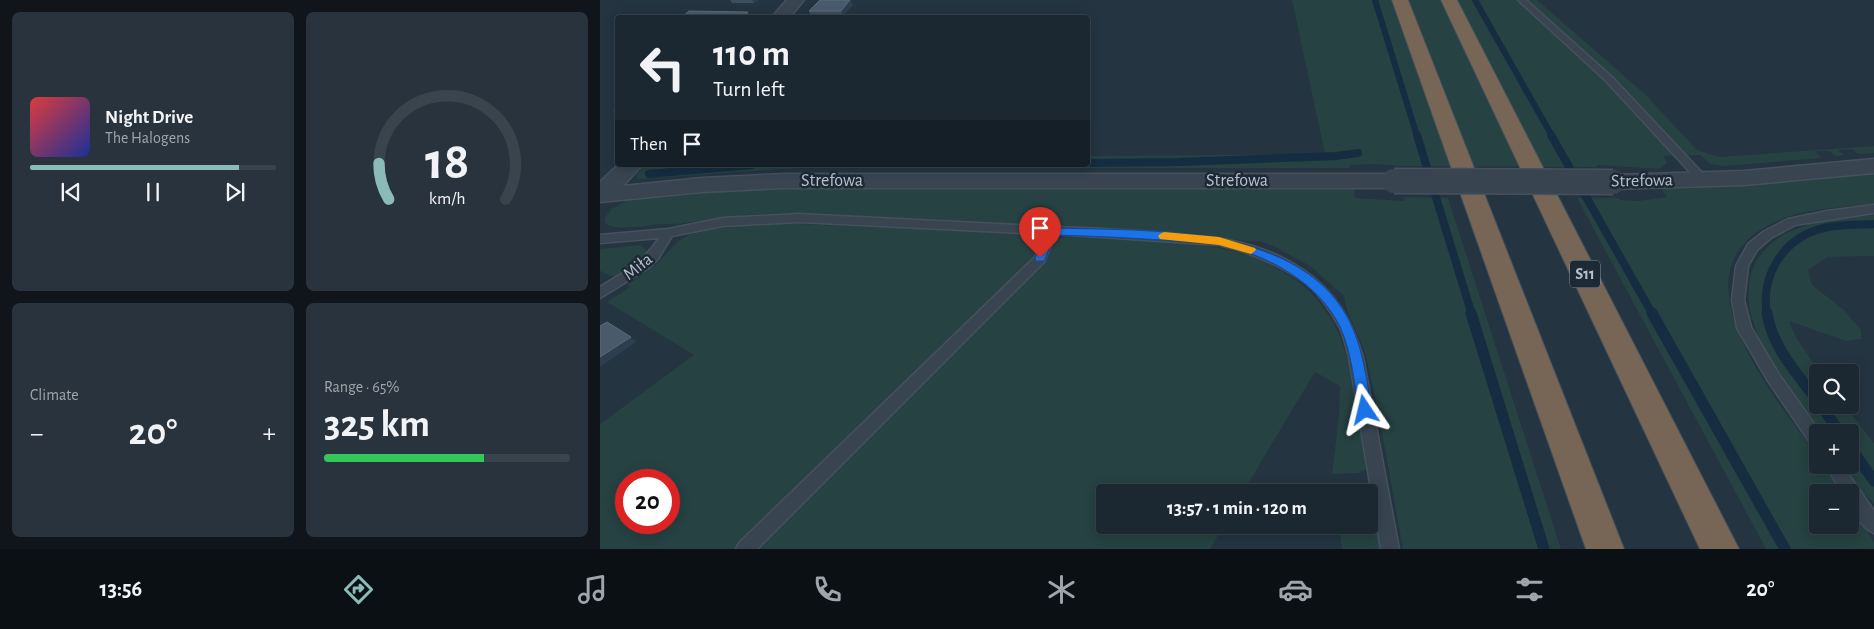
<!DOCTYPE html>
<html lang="en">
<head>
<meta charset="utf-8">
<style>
	body { margin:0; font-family:"Alegreya Sans",sans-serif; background:#28333d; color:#f1f3f6; height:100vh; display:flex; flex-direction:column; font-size:19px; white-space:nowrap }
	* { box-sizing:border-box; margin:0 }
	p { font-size:16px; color:#a0a5ab }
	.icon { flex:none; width:28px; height:28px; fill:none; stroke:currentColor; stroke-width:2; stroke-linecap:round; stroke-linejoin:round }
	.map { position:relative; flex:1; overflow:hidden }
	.sheet { display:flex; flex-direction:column; gap:12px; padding:12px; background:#0f151b; width:600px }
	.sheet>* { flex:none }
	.guide { position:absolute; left:15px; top:15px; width:475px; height:152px; border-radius:5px; box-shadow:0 2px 12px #0003,0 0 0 1px #39444d; background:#1b2731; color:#f1f3f6; overflow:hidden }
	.fabs { position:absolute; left:1209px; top:364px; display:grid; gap:10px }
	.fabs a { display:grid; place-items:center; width:50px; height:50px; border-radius:5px; background:#1b2731; box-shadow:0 2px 12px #0003,0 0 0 1px #39444d; font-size:25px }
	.speed { position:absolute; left:15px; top:469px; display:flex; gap:10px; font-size:25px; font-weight:700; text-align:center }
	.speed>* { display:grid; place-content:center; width:65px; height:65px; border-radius:50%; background:#1b2731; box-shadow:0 2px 12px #0003,0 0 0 1px #39444d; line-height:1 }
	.speed .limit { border:8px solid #d22; background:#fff; color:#111 }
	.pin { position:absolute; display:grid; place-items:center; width:42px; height:42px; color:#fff; margin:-51px -21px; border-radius:50% 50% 50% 0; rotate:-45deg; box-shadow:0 0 5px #0007 }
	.pin .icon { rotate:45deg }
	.me { position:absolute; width:55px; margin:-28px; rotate:350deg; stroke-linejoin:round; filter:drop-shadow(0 0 4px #0008) }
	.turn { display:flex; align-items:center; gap:18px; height:105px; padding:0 15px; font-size:22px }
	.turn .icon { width:65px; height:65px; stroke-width:2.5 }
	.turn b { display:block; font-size:35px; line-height:42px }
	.then { display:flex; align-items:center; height:48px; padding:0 15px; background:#0003; gap:10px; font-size:19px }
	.big { font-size:38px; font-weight:600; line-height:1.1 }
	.sheet .tile { flex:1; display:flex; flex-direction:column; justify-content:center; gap:8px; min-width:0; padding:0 18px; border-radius:8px; background:#28333d }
	.sheet .dial { align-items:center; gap:0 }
	.dial svg { height:130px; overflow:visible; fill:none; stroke:#39444d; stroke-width:7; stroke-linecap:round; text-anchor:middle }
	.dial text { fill:#f1f3f6; stroke:none }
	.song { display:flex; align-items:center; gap:15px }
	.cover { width:60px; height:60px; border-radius:8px; background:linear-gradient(135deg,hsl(0 70% 55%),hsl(230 70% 35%)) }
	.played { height:5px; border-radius:2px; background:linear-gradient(90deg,#8bbbb9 85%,#39444d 85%) }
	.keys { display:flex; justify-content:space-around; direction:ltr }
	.heat { display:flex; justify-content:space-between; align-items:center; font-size:28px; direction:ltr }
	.charge { height:8px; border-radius:4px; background:linear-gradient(90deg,#34c759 65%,#39444d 0) }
	.sheet .tiles { flex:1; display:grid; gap:12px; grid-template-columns:repeat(2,1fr) }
	.trip { position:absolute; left:496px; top:484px; width:282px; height:50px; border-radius:5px; background:#1b2731; box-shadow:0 2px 12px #0003,0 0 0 1px #39444d; font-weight:600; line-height:50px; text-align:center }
	.dock { display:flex; height:80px; justify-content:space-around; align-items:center; background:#0b1014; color:#a0a5ab }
	.dock .icon { width:35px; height:35px }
	.dock .current { color:#8bbbb9 }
	.dock b { font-size:22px; color:#f1f3f6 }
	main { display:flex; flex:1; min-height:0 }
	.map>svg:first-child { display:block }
</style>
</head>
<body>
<main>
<section class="sheet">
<div class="tiles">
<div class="tile">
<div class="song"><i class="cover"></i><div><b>Night Drive</b><p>The Halogens</p></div></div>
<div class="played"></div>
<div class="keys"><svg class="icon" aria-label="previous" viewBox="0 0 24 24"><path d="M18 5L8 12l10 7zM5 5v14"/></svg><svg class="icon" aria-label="pause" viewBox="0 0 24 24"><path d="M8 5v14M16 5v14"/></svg><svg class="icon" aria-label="next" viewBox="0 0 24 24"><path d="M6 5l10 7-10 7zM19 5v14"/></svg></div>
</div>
<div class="tile dial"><svg viewBox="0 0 100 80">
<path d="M14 69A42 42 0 1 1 86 69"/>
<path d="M14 69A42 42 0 0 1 8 47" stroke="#8bbbb9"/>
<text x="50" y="56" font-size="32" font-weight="700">18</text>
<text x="50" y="72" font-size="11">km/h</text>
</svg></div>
<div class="tile"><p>Climate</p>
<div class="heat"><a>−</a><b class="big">20°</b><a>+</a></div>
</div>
<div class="tile"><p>Range · 65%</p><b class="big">325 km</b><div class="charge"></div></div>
</div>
</section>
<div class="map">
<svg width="1274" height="549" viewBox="0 0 1274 549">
	<rect width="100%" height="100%" fill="#243441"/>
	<g fill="#264242" fill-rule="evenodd">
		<path d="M692 0H937L1045 94 1097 150 1119 157 1274 146V153L1258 154 1252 149 1238 150 1244 155 1236 156 1229 151H1215L1221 158 1124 166 1110 164 1100 155 1064 156 1067 163 1060 169 997 165V167L798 166 776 164 750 165V168H198L38 179 36 175 40 170H34L39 165H488V156L725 154Z"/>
		<path d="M1274 172V204C1239 208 1198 208 1167 226 1071 278 1179 401 1217 456L1218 465H1224L1242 492H1218V525H1250V504L1274 542V549H1166L977 198H1019L1020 200 1038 201 1067 197 1061 188 1118 186Z"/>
		<path d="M196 173 772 174 752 176 31 185Z"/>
		<path d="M186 187 754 188 755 198 804 201 803 197 848 198 961 549H803C791 485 781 420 766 357 761 335 746 317 744 296L710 266 673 246 659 241H645L592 233 204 213 156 214 76 224C57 222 17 234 5 223V218L11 209 31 199 99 192Z"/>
		<path d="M1274 215V256L1228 257 1208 270 1212 285 1244 310 1261 330V339L1246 341 1189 321 1196 337 1219 372 1218 405H1244L1274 443V503L1261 491 1243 465H1250V432H1220C1191 389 1130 322 1154 266 1162 248 1180 234 1199 228 1222 219 1249 218 1274 215Z"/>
		<path d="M171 223 432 233 441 238 439 248 450 249 455 240 464 236C553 240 683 232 733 322 745 343 749 365 754 387 758 408 772 450 766 469L758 473 732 474 739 415 740 386 715 372 643 492H505V525H624L610 549H0V424L94 355 7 302 30 287 27 285 55 266 78 241 89 235 112 229ZM26 480H69V522H26Z"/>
		<path d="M40 245 47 251 36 264 15 277 0 271V249Z"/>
		<path d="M770 495 774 503 782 549H742L739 525H770Z"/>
	</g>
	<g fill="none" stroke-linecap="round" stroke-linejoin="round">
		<g stroke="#162c40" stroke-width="6">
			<path d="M775 0 817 136"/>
			<path d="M875 0 952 136"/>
		</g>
		<g stroke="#162c40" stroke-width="8">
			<path d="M817 135 872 315"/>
			<path d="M951 135 1053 315"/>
			<path d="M488 163 579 162 736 156 758 153"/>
			<path d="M49 174 152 165"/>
			<path d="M1167 315C1160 275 1184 237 1224 228 1240 224 1258 225 1274 224"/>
		</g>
		<g stroke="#162c40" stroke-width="11">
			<path d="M871 313 944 549"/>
			<path d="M1052 313 1185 549"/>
			<path d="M1167 313C1172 347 1198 375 1218 401"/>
			<path d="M1220 405 1240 432"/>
			<path d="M1250 447 1274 481"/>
		</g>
		<g stroke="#45515d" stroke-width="3">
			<g id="lane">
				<path d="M918 0H926L1012 77 1107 178 1108 180 1107 182H1099L1006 81Z"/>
				<path d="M1274 205V213L1195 225 1171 238 1157 250 1148 266 1144 300 1151 327 1178 373 1220 432H1218V449L1213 447 1168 381 1137 328 1132 300 1136 266 1148 244 1163 232 1188 219 1227 211Z"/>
				<path d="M199 214C278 218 358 222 437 226 476 228 515 229 554 232 608 236 655 238 702 269 736 292 751 319 763 357L799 549H781L749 357C746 348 744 336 740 328 734 317 726 305 718 295 698 271 649 252 619 245L456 234 444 262 157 549H136L139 543 435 257 444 234 199 222 123 226 72 236 58 259 49 268 0 298V287C24 272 43 263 59 238L0 243V235L68 229 123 218Z"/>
				<path d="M1225 465H1242L1274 511V533C1260 528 1250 506 1250 492H1242Z"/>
			</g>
		</g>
		<g stroke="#45515d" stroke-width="3">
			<g id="street">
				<path d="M187 0H204L189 18H171Z"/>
				<path d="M1274 159V173L1144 185 1013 189 1005 187 1002 182 1005 177 1013 175 1144 171Z"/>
				<path d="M18 165H42L23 186 102 178 184 174H794L802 176 805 181 802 186 794 188H184L102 192 0 202V182Z"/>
			</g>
		</g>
		<g stroke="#43505b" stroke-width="2">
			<g id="highway">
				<path d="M792 0H808L1024 549H986Z"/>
				<path d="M841 0H857L1139 549H1100Z"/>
			</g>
		</g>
		<use href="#lane" fill="#384551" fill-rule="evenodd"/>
		<use href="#street" fill="#384551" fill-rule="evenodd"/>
		<use href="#highway" fill="#765" fill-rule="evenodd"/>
		<g stroke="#45515d" stroke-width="27" stroke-linecap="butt">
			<path id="street-bridge" d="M794 181 1013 182"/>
		</g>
		<use href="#street-bridge" stroke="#384551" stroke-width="24"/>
	</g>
	<g fill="#3c4f5e">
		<path d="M130 0H158L154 3H132Z"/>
		<path d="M253 5 243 16H211L209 11Z"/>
		<path d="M18 108V117L13 111Z"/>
	</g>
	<g fill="#2d3f4e">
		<path d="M152 0H158L154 3Z"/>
		<path d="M251 0 253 5 243 16 241 11Z"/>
		<path d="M148 12 151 17 150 18H142Z"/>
		<path d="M31 337 36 342 0 367V357Z"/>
	</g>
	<g fill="#495b6a" stroke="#5a6b79">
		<path d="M220 0H250L241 11H209Z"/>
		<path d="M89 11 148 12 142 18H81Z"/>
		<path d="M7 322 31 337 0 357V326Z"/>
	</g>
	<path fill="#1a73e8" stroke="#114b97" d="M451 228C546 231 708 222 753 329 764 355 767 383 772 410L770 414 765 416 761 414 759 410C754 383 752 354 741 329 720 283 668 255 621 245 606 242 590 242 576 241 535 238 495 236 455 235L444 261H436L435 258 445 231Z"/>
	<path fill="#f59e0b" d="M564 232 619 237 655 248 656 250 651 254 619 245 560 239 558 236 560 234Z"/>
	<g text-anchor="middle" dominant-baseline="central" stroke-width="5" stroke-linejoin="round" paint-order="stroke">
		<rect fill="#1d2a36" stroke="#87939e" stroke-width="1" x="970" y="260.5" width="30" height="27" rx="4"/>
		<g font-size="16" font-weight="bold" fill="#b5c0cb">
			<text x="985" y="274">S11</text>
		</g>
		<g font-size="18" fill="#b5c0cb" stroke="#1d2a36">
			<text x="232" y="181">Strefowa</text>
			<text x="637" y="181">Strefowa</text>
			<text transform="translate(1042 181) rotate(-1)">Strefowa</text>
			<text transform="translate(38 267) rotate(-38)">Miła</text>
		</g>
	</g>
</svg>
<div class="fabs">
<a><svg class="icon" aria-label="search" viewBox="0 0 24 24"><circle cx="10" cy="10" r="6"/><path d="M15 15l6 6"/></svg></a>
<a>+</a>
<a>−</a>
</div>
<div class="speed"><div class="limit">20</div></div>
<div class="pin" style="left:440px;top:258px;background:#d93025"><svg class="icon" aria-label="arrive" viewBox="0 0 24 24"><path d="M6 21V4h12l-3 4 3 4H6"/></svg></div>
<svg class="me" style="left:765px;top:410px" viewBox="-20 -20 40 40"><path d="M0-17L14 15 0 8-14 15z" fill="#1a73e8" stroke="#fff" stroke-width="4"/></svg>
<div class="trip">13:57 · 1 min · 120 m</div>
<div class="guide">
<div class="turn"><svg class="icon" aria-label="left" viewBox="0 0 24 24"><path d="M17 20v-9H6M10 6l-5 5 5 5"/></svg><div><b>110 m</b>Turn left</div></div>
<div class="then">Then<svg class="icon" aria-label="arrive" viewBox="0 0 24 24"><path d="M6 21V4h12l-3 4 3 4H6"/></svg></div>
</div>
</div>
</main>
<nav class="dock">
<b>13:56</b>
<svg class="icon current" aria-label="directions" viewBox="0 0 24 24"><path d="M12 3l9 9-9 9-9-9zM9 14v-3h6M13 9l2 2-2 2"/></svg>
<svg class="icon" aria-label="music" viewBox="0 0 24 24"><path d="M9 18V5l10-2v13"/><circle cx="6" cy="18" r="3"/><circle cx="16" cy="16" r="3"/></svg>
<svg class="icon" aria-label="phone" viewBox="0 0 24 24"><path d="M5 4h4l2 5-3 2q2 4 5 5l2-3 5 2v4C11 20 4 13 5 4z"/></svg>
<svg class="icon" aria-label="climate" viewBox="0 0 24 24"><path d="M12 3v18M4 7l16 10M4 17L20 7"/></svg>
<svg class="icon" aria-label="car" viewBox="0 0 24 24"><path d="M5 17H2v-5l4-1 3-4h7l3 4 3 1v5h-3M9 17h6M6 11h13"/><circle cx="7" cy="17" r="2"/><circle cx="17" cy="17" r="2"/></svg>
<svg class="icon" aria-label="filters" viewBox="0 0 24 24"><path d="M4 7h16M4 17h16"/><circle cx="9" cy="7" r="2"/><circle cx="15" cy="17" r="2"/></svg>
<b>20°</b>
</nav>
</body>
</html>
